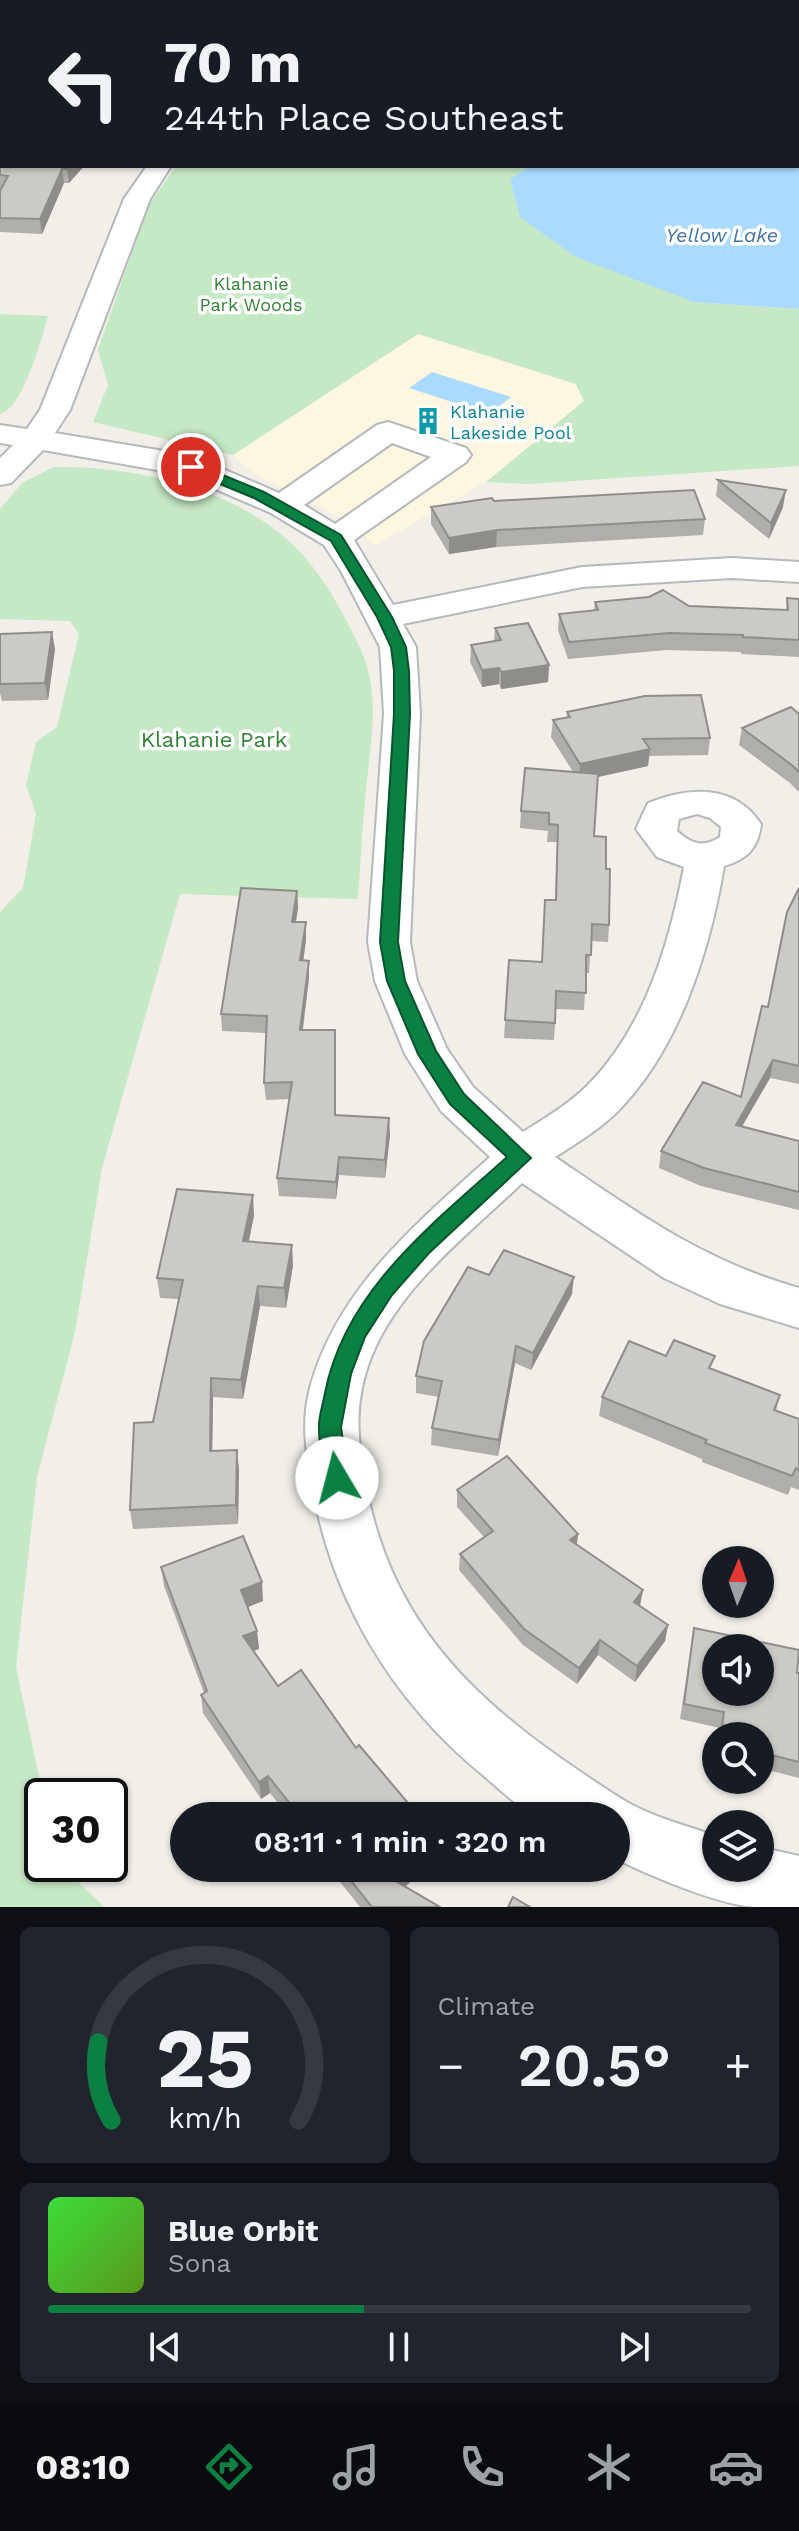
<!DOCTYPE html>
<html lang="en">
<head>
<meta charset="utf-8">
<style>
	body { margin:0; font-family:"Work Sans",sans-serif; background:#20242c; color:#f1f3f6; height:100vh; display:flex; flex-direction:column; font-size:30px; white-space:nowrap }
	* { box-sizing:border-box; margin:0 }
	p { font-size:26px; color:#9ea1a6 }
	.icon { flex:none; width:44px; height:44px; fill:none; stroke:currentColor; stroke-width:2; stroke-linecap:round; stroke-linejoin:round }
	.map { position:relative; height:1907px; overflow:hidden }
	.panel { display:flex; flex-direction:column; gap:20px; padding:20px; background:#0d0f14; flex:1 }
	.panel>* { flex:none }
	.guide { position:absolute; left:0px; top:0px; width:800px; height:168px; box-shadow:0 2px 6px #0004; background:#171b24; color:#f1f3f6; overflow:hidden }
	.needle { width:52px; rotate:2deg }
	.tools { position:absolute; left:702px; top:1546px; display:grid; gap:16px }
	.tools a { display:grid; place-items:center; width:72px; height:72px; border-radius:50%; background:#171b24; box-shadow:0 2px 6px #0004; font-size:40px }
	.speed { position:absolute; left:24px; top:1778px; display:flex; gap:16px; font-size:40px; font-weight:700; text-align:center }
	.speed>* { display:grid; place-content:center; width:104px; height:104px; border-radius:50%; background:#171b24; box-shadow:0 2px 6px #0004; line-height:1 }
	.speed .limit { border:4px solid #111; border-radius:12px; background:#fff; color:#111 }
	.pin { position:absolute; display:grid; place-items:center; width:68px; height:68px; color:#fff; margin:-34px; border:4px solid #fff; border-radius:50%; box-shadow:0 2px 8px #0007 }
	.me { position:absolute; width:88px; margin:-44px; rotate:352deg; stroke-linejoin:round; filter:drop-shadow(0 0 6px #0008) }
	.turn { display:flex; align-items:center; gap:28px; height:168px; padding:0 32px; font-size:36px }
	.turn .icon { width:104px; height:104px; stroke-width:2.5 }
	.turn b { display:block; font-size:56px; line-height:68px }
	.big { font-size:60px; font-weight:600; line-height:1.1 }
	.panel .tile { flex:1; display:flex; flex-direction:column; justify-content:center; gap:12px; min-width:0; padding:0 28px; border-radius:12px; background:#20242c }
	.panel .dial { align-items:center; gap:0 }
	.dial svg { height:208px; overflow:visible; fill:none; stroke:#363941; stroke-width:7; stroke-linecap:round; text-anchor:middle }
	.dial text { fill:#f1f3f6; stroke:none }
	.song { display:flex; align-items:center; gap:24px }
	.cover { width:96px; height:96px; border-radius:12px; background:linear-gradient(135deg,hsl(120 70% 55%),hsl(90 70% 35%)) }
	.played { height:8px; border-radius:4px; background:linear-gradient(90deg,#0b8043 45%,#363941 45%) }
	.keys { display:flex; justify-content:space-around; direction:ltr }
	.heat { display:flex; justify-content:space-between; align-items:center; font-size:44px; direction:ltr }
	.panel .tiles { flex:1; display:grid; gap:20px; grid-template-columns:1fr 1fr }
	.tile:last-child { grid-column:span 2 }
	.trip { position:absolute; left:170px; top:1802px; width:460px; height:80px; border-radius:40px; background:#171b24; box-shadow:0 2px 6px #0004; font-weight:600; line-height:80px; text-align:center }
	.tabs { display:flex; height:128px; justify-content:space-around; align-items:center; background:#090b0e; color:#9ea1a6 }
	.tabs .icon { width:56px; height:56px }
	.tabs .on { color:#0b8043 }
	.tabs b { font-size:36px; color:#f1f3f6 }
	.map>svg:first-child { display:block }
</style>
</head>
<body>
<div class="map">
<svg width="799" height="1907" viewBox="0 0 799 1907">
	<rect width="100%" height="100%" fill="#f1efe8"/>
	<path fill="#fef7e0" d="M418 334 576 384 584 401 486 482 375 545 349 522 253 473 233 455Z"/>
	<g fill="#c5e8c5">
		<path d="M176 166H531L510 179 694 302 799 309V466L528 484 486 482 584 401 576 384 418 334 233 455 93 422 108 385 98 350 148 206Z"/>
		<path d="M0 314 48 316C42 337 23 409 0 414Z"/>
		<path d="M54 467C137 466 242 489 301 553 319 573 333 595 345 618 356 639 366 657 370 680 376 710 371 741 368 771 363 814 361 856 358 899L180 894 102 1168 75 1332 37 1477 16 1667 43 1796 42 1864H60L104 1907H0V912L23 888 36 814 26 785 36 742 57 727 79 634 70 621 0 619V509L22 483Z"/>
	</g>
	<g fill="#aadaff">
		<path d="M799 44V309L694 302 576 257 520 217 510 179 531 166H798Z"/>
		<path d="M432 372 511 397 489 414 409 388Z"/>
	</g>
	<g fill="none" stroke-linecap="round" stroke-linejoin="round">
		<g stroke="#b5b8bc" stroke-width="4">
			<g id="minor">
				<path d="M507 0H534L505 2Z"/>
				<path d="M147 166H171L150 199 70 410 55 433 158 450 202 460 279 493 377 425 388 422 466 448 471 455 466 462 354 540 393 605 582 567 732 558 799 562V582L732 578 582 587 403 624 416 647 420 714 410 942 417 981 447 1049 473 1087 523 1132C545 1118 569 1104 588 1085 645 1027 669 945 684 867L657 857 636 829 648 803C688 787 734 783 761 824 758 848 748 859 724 866 710 950 680 1047 619 1110 600 1129 577 1143 555 1157 638 1213 701 1260 799 1288V1328L720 1304 664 1278 522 1183C469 1234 401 1285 372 1355 353 1402 357 1438 366 1486 395 1641 496 1718 620 1798 648 1816 685 1825 716 1836V1868H760V1847L799 1856V1907C784 1907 769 1907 754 1907 716 1904 651 1876 616 1859V1816C598 1816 552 1821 537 1816 522 1811 497 1787 484 1776 393 1702 331 1600 312 1484 306 1451 301 1422 310 1388 337 1288 417 1223 490 1157L441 1111 405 1054 375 981 368 942 384 714 380 647 341 571 324 545 271 513 180 474 43 450 11 483 0 485V458L13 445 0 443V425L27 429 40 410 124 199ZM392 443 431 457 335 524 304 505ZM697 814 710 818 721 827 720 837C704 848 691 844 677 831L679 819Z"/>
			</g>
		</g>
		<use href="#minor" fill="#fff" fill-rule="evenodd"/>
	</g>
	<g fill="#afaea9">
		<path d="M0 160 84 166 69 183H64L42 234 0 232Z"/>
		<path d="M718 480 783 507 769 539 716 496Z"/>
		<path d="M494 501 705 519 703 535 496 547 449 554 431 524V507Z"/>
		<path d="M787 598 799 599V657L741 654V652L667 650 568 659 558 630 559 614 594 611 595 602 786 610Z"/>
		<path d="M495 628 549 665 548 682 501 689 499 684 482 687 470 662 471 645 494 641Z"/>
		<path d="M0 634 55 649 48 700 2 701 0 693Z"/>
		<path d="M567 712 710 738 708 755 649 756 648 766 598 777 594 836 606 869 609 925 608 942 591 941 589 973H586L584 1010 556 1009 554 1040 504 1038 509 960 542 962 555 900 557 842H547L548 831 520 828 521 811 573 772 551 737 553 720 567 717Z"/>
		<path d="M799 714V792L790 783 739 745 742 728Z"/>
		<path d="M799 888V1084L770 1078 742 1127 799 1141V1210L701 1186 659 1168 661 1151 741 1097 768 1007Z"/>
		<path d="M297 891 298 908 296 922 306 940 303 960 309 978 303 1030 336 1115 390 1135 385 1178 339 1175 336 1199 279 1196 277 1178 289 1099 266 1100 264 1083 266 1033 222 1031 221 1014Z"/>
		<path d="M254 1215 249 1241 293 1265 286 1308 260 1306 243 1399 213 1397 212 1451 239 1469 238 1524 133 1529 130 1510 153 1422 179 1299 160 1298 157 1278Z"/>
		<path d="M489 1275 572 1294 531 1370 515 1363 498 1456 431 1445 432 1428 439 1397 416 1393V1376Z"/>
		<path d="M666 1356 712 1369 780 1395 776 1411 799 1419V1490L791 1487 788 1495 702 1462V1459L599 1416 602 1397Z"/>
		<path d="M457 1490 578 1534 577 1544 640 1606 668 1625 665 1641 635 1682 598 1655 577 1684 523 1645 459 1570 460 1554 484 1537 457 1507Z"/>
		<path d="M161 1567 263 1601 248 1607 257 1631 259 1649 253 1651 278 1686 356 1748 419 1816H288L270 1793 261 1799 203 1713 201 1695 204 1693 164 1586Z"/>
		<path d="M694 1628 799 1673V1778L760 1768V1736H719L720 1728 680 1719Z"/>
		<path d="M329 1868H427L405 1886 440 1907H360Z"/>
	</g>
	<g fill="#8f8d8a">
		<path d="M2 28V42H0V29Z"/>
		<path d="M70 166H84L69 183 67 169Z"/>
		<path d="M62 169 64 183 42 234 40 219Z"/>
		<path d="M786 490 783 507 769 539 771 523Z"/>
		<path d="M497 530 496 547 449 554V538Z"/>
		<path d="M52 632 55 649 48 700 45 683Z"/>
		<path d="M549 665 548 682 501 689V672Z"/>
		<path d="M499 668V684L482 687V670Z"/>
		<path d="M650 749 648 766 579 781 580 764Z"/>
		<path d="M297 891 298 908 293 939 292 922Z"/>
		<path d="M306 922V940L301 978 300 960Z"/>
		<path d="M309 961V978L300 1048V1030Z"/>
		<path d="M773 1060 770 1078 732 1143 736 1125Z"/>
		<path d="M389 1118 390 1135 385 1178V1160Z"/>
		<path d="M339 1157V1175L336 1199V1182Z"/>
		<path d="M253 1195 254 1215 245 1260 243 1241Z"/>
		<path d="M292 1245 293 1265 286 1308 284 1288Z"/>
		<path d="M574 1277 572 1294 531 1370 533 1353Z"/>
		<path d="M258 1286 260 1306 243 1399 241 1380Z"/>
		<path d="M516 1346 515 1363 498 1456 499 1440Z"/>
		<path d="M211 1378 213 1397 212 1470 210 1451Z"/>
		<path d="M237 1450 239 1469 238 1524 236 1505Z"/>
		<path d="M578 1534 576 1550 570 1540Z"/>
		<path d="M262 1582 263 1601 243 1609 241 1590Z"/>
		<path d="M643 1590 640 1606 634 1602Z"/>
		<path d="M668 1625 665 1641 635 1682 637 1666Z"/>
		<path d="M257 1631 259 1649 245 1654 243 1636Z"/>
		<path d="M600 1640 598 1655 577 1684 579 1668Z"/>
		<path d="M268 1776 270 1793 261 1799 259 1782Z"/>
		<path d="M408 1868H427L394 1896V1880Z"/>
	</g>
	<g fill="#cccac5" stroke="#8f8d8a" stroke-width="2" fill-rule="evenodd">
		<path d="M0 0H241V2H2V28L0 29Z"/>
		<path d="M2 45V148L0 141V46Z"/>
		<path d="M0 160H2V166H70L67 169H62L40 219 0 218V191L8 176 0 175Z"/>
		<path d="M718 480 786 490 771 523Z"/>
		<path d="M694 490 705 519 497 530 449 538 431 507 492 498 494 501Z"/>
		<path d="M663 590 689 606 788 610 787 598 799 599V640L743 637V635L669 633 569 642 559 614 598 610 595 602 649 597Z"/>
		<path d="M528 623 549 665 501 672 499 668 482 670 471 645 501 640 495 628Z"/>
		<path d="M52 632 45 683 0 684V634Z"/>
		<path d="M701 695 710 738 643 739 650 749 580 764 553 720 570 717 567 712 645 696Z"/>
		<path d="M791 707 799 714V772L793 766 742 728Z"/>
		<path d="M525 768 598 774 594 836 606 837V869H610L609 925 592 924 591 955H586V993L556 991 555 1023 505 1020 509 960 542 962 545 900H556L558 825 549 824V813L521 811Z"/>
		<path d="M241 888 297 891 292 922H306L300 960 309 961 300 1030H335V1115L389 1118 385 1160 339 1157 336 1182 277 1178 292 1082 264 1083 267 1016 221 1014Z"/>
		<path d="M799 888V1066L773 1060 736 1125 799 1141V1192L704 1168 661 1151 703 1082 741 1097 762 1006 768 1007 787 912Z"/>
		<path d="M177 1189 253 1195 243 1241 292 1245 284 1288 258 1286 241 1380 211 1378 210 1451 237 1450 236 1505 130 1510 134 1423 153 1422 183 1280 157 1278Z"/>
		<path d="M504 1250 574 1277 533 1353 516 1346 499 1440 432 1428 442 1381 416 1376 424 1341 468 1267 489 1275Z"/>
		<path d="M674 1340 715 1356 709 1368 780 1395 774 1410 799 1419V1470L796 1468 792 1476 705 1443 707 1440 602 1397 629 1341 666 1356Z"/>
		<path d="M507 1456 578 1534 570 1540 643 1590 634 1602 668 1625 637 1666 600 1640 579 1668 524 1629 460 1554 493 1531 457 1490Z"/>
		<path d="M243 1536 262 1582 241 1590 257 1631 243 1636 278 1686 301 1670 356 1748 359 1745 419 1816H300L268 1776 259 1782 201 1695 207 1691 161 1567Z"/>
		<path d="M694 1628 799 1650 797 1673H799V1762L760 1752V1736H721L724 1712 684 1704ZM716 1648H760V1692H716Z"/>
		<path d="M341 1868H408L394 1880 440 1907H372Z"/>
		<path d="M513 1897 530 1907H508Z"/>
	</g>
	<path fill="#0b8043" stroke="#07532c" stroke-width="2" d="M186 464H196L264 492 341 535 392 617 406 647 409 671 410 714 398 942 405 981 436 1051 464 1094 531 1158 429 1253 392 1295 365 1337 351 1374 341 1427 348 1478 345 1485 337 1488 329 1485 325 1478C323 1462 319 1445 319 1429 318 1418 323 1405 325 1393 345 1290 433 1224 507 1157L450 1104 418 1054 387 981 380 942 394 714V671L391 647 377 617 331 541 254 498 186 470Z"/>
	<defs>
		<g id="building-bare" transform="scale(2.16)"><path d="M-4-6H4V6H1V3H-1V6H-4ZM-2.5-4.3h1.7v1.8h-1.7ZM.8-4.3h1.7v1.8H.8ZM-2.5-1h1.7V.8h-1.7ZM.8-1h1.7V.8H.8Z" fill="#0f9aa8" stroke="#fff" stroke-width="2.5" paint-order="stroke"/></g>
	</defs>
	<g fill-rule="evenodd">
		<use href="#building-bare" x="428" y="421"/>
	</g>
	<g text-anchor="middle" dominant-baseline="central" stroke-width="7" stroke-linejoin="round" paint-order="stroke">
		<g font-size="18" fill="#348238" stroke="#fff">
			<text x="251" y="283">Klahanie<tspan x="251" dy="21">Park Woods</tspan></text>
		</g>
		<g font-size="18" fill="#0d838f" stroke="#fff" text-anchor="start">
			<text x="450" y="411">Klahanie<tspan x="450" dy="21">Lakeside Pool</tspan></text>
		</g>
		<g font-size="20" font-style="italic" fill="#4174aa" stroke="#fff">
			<text x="722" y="235">Yellow Lake</text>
		</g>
		<g font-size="22" fill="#348238" stroke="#fff">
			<text x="214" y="739">Klahanie Park</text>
		</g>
	</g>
</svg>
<div class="tools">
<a><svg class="needle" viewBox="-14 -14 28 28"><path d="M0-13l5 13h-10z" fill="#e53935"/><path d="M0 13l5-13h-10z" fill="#9ea1a6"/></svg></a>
<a><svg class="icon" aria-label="sound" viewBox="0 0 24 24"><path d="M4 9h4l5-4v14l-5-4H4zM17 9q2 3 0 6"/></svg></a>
<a><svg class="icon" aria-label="search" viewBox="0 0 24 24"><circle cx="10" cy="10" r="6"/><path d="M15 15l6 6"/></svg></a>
<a><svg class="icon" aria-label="layers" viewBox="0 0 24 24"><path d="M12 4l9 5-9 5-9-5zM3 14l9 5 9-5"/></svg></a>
</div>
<div class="speed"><div class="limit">30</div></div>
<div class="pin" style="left:191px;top:467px;background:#d93025"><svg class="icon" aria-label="arrive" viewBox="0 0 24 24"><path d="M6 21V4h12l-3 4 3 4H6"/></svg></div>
<svg class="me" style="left:337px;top:1478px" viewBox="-20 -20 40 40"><circle r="19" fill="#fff"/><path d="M0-13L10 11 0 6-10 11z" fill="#0b8043"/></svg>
<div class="trip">08:11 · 1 min · 320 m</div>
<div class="guide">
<div class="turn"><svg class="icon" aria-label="left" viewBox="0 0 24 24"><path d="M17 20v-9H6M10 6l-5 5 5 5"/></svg><div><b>70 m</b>244th Place Southeast</div></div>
</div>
</div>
<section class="panel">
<div class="tiles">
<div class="tile dial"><svg viewBox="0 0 100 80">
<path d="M14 69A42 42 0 1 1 86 69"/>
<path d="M14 69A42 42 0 0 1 9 39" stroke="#0b8043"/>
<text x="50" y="56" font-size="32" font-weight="700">25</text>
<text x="50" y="72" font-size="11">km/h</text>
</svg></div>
<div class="tile"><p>Climate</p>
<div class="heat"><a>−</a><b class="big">20.5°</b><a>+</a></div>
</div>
<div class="tile">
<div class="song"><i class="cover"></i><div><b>Blue Orbit</b><p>Sona</p></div></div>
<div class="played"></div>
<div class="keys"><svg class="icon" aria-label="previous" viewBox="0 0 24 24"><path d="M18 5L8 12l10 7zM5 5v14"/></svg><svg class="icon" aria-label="pause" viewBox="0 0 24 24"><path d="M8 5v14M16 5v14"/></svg><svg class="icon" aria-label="next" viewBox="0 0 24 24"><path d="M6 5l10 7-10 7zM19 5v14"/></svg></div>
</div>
</div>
</section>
<nav class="tabs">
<b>08:10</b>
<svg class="icon on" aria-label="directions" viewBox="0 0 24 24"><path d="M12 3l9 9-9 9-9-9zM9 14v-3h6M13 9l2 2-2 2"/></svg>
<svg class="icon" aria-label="music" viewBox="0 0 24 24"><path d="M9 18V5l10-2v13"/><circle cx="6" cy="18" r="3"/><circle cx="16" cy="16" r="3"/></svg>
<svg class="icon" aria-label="phone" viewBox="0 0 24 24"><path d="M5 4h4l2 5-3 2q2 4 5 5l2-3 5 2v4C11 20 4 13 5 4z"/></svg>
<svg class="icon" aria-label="climate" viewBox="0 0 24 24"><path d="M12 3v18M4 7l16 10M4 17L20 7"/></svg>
<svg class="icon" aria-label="car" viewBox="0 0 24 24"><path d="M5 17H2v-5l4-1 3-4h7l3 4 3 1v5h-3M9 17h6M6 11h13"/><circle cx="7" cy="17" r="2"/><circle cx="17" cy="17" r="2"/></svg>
</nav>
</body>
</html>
